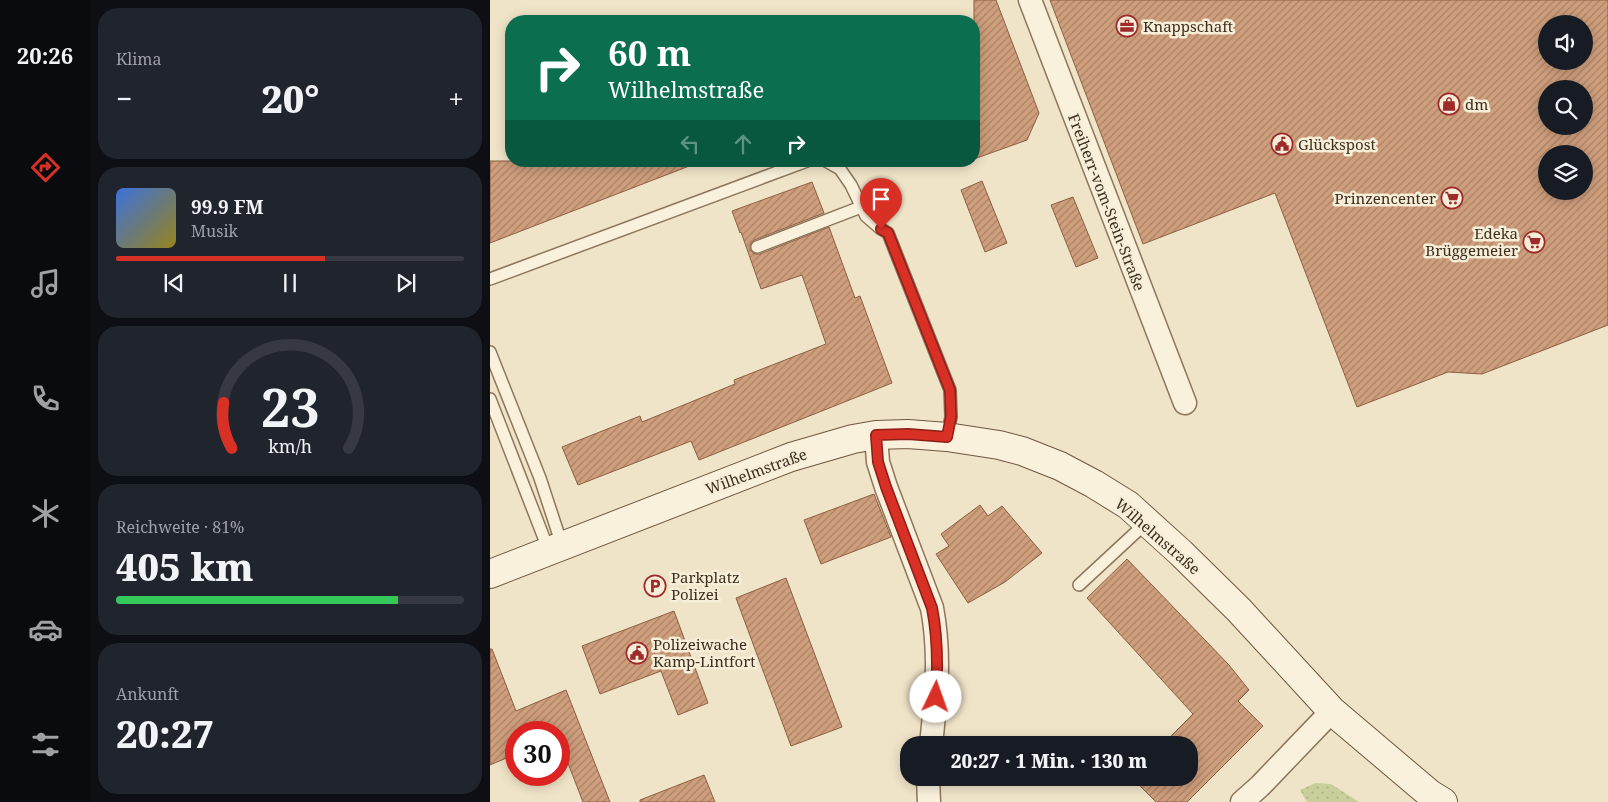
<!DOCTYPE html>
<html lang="de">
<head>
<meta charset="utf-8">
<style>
	body { margin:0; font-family:"Noto Serif",serif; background:#20242c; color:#f1f3f6; height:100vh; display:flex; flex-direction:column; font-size:19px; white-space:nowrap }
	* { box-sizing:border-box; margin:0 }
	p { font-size:16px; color:#9ea1a6 }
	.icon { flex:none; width:28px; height:28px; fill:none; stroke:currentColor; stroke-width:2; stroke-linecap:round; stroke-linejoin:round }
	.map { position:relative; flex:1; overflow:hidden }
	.side { display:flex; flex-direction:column; gap:8px; padding:8px; background:#0d0f14; width:400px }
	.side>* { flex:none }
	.guide { position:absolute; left:15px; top:15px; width:475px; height:152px; border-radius:20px; box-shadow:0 2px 12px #0003; background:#0b6e4f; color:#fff; overflow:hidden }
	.fabs { position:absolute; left:1048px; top:15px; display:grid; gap:10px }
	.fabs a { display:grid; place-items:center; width:55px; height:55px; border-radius:50%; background:#171b24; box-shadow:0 2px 12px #0003; font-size:25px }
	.speed { position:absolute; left:15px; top:721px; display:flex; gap:10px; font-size:25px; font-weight:700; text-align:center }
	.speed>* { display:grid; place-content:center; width:65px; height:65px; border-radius:50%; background:#171b24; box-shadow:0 2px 12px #0003; line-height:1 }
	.speed .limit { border:8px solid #d22; background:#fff; color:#111 }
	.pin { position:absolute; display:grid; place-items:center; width:42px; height:42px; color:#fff; margin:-51px -21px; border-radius:50% 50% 50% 0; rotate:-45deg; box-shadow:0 0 5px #0007 }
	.pin .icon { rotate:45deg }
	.me { position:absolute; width:55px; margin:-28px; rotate:3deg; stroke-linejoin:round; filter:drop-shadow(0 0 4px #0008) }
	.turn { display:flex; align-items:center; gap:18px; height:105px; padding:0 20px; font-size:22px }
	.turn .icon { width:65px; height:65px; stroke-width:2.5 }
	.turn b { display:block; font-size:35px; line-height:42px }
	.lanes { display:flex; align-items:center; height:48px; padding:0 20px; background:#0003; justify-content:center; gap:25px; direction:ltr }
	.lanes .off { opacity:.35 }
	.big { font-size:38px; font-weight:800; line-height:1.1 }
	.side .tile { flex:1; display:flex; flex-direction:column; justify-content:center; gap:8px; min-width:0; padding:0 18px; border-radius:20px; background:#20242c }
	.side .dial { align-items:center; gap:0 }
	.dial svg { height:130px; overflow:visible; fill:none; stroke:#363941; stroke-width:7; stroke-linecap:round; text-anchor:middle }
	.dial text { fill:#f1f3f6; stroke:none }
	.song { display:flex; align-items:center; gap:15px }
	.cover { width:60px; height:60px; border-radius:8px; background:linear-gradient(135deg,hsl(220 70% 55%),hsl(50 70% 35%)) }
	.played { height:5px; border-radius:2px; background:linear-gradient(90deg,#d93025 60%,#363941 60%) }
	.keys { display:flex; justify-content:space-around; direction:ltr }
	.heat { display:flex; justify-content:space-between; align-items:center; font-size:28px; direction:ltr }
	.charge { height:8px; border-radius:4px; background:linear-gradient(90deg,#34c759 81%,#363941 0) }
	.trip { position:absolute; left:410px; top:736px; width:298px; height:50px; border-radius:20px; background:#171b24; box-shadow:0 2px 12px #0003; font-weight:800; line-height:50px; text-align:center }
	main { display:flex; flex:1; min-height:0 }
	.tab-bar { display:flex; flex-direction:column; width:90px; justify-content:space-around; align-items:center; background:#090b0e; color:#9ea1a6 }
	.tab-bar .icon { width:35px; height:35px }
	.tab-bar .active { color:#d93025 }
	.tab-bar b { font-size:22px; color:#f1f3f6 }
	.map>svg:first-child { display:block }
</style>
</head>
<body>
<main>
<nav class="tab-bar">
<b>20:26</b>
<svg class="icon active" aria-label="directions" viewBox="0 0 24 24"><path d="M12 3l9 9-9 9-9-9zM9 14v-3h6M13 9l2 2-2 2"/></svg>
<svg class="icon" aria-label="music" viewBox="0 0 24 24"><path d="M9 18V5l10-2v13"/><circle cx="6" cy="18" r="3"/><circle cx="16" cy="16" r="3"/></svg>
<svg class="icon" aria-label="phone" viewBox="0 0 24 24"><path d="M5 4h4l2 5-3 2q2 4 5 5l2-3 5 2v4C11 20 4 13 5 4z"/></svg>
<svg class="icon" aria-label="climate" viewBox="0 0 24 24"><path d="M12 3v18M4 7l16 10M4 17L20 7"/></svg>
<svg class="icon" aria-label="car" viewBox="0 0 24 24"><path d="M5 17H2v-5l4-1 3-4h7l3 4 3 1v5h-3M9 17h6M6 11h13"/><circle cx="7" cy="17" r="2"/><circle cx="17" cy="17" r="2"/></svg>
<svg class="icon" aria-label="filters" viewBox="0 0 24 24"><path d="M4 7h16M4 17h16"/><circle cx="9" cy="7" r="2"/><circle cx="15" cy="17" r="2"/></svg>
</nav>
<section class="side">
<div class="tile"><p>Klima</p>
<div class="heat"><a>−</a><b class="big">20°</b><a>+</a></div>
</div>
<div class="tile">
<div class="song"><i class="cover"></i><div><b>99.9 FM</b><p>Musik</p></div></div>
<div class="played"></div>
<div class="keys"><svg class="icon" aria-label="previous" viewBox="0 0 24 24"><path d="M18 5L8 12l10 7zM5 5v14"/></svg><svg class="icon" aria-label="pause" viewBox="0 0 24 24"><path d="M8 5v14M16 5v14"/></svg><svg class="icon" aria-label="next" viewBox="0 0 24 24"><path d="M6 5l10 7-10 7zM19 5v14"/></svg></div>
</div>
<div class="tile dial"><svg viewBox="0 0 100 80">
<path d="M14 69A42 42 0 1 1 86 69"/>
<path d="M14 69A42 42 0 0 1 9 41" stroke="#d93025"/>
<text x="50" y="56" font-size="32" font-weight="700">23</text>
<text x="50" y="72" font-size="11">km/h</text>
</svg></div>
<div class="tile"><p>Reichweite · 81%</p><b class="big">405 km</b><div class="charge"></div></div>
<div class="tile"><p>Ankunft</p><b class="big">20:27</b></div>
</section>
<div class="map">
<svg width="1118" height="802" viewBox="0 0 1118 802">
	<defs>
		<pattern id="grass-dots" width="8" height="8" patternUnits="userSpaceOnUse" patternTransform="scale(1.25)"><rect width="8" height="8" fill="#c9cf9b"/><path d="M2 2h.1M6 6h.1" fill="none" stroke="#aeb285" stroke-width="1.8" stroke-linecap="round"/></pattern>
		<pattern id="building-hatch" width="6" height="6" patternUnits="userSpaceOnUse" patternTransform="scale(1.25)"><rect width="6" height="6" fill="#cf9f7d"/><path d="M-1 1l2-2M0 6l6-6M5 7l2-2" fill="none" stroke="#a98266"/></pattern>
	</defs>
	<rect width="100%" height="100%" fill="#f0e4c8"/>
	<path fill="url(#grass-dots)" d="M825 783 841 784 869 802H817L810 790Z"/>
	<g fill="url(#building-hatch)" stroke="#8d5f41" fill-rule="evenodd">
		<path d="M484 0H506L549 113 537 140 484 159Z"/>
		<path d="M560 0H1118V325L992 374 958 372 867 407 785 193 653 244ZM1056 24H1094V61H1056ZM1056 89H1094V126H1056ZM1056 154H1094V191H1056Z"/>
		<path d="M0 161H206L207 163 0 243Z"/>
		<path d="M492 181 517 243 495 252 471 190Z"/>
		<path d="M322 182 334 213 264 240 260 245V250L265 254H270L339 227 365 298 370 296 402 383 209 460 201 441 88 485 72 447 150 416 152 422 245 384 244 380 336 344 312 275 271 289 251 232 250 233 242 211Z"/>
		<path d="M583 197 608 258 586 267 561 205Z"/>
		<path d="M384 494 401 537 331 564 314 520Z"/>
		<path d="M490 505 498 516 512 506 552 553 515 582 478 603 446 554 459 546 451 534Z"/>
		<path d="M637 559 739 665 759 690 748 701 773 726 697 802H666L642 778H699V745H672L703 714 597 598Z"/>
		<path d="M296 578 352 727 301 746 246 598Z"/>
		<path d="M184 611 218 703 188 715 171 671 110 694 92 646Z"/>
		<path d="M0 649H2L26 711 76 690 120 802H93L69 740V732H26V754L0 765Z"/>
		<path d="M214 775 225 802H150V800Z"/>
	</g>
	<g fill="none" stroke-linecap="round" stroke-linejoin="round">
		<g stroke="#8d765c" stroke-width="14">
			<g id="lane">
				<path d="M336 161 350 169 361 185 376 216 391 229 398 233 460 390 461 417 457 437"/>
				<path d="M267 247 371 207"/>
				<path d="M0 279 317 161"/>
				<path d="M0 352 50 478 72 545"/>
				<path d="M0 399 59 551"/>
				<path d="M589 585 657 522"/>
			</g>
		</g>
		<g stroke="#8d765c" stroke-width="25">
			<g id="street">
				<path d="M540 0 695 403"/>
				<path d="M386 435 388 462 396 487 442 608C451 656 446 697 441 745"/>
				<path d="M438 778 439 802"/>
				<path d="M752 802 770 786 842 711"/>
			</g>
		</g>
		<g stroke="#6f573f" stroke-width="30">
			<path id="secondary" d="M0 574 301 457 363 439 386 435 418 434 457 437 509 445 532 451 570 466 604 484 638 505 691 553 749 610 842 711 940 794 953 802"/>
		</g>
		<use href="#lane" stroke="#faf1dc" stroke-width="11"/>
		<use href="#street" stroke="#faf1dc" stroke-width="22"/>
		<use href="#secondary" stroke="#faf1dc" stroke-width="28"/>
	</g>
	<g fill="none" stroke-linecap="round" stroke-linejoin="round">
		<g stroke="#8d1f18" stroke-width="12">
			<path id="route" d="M391 229 398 233 460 390 461 417 457 437 418 434 386 435 388 462 396 487 442 608C448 638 448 666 446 697"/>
		</g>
		<use href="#route" stroke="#d93025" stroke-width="9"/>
	</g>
	<defs>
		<g id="office-ring" transform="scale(1.125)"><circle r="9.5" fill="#f7eed8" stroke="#9e2a2b" stroke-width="1.5"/><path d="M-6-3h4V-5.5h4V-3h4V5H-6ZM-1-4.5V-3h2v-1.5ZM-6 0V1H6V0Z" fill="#9e2a2b"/></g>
		<g id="shop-ring" transform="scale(1.125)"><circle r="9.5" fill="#f7eed8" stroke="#9e2a2b" stroke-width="1.5"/><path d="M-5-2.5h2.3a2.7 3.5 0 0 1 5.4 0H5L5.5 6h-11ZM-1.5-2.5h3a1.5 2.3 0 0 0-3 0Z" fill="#9e2a2b"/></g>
		<g id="civic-ring" transform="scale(1.125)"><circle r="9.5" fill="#f7eed8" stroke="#9e2a2b" stroke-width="1.5"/><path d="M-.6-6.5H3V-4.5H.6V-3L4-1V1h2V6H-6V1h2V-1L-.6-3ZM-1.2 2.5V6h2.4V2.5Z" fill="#9e2a2b"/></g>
		<g id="supermarket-ring" transform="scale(1.125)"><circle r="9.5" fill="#f7eed8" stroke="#9e2a2b" stroke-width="1.5"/><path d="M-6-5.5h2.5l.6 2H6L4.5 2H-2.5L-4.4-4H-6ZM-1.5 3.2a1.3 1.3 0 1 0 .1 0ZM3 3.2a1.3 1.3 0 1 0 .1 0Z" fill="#9e2a2b"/></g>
		<g id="parking-ring" transform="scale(1.125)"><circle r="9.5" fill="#f7eed8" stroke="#9e2a2b" stroke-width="1.5"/><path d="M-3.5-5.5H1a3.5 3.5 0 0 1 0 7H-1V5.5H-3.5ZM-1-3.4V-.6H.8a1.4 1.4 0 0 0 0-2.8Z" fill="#9e2a2b"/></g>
	</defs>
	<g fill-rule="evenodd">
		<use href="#office-ring" x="637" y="26"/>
		<use href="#shop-ring" x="959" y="104"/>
		<use href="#civic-ring" x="792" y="144"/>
		<use href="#supermarket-ring" x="962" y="198"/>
		<use href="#supermarket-ring" x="1044" y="242"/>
		<use href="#parking-ring" x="165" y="586"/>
		<use href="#civic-ring" x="147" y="653"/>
	</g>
	<g text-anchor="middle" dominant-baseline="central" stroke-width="5" stroke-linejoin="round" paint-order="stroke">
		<g font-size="15" fill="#3d2e20" stroke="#f7eed8" text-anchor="start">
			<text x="653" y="26">Knappschaft</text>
			<text x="975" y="104">dm</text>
			<text x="808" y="144">Glückspost</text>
			<text x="946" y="198" text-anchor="end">Prinzencenter</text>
			<text x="1028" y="233" text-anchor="end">Edeka<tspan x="1028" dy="17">Brüggemeier</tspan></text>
			<text x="181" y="577">Parkplatz<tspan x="181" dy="17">Polizei</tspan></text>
			<text x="163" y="644">Polizeiwache<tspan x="163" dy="17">Kamp-Lintfort</tspan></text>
		</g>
		<g font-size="15" fill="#3d2e20" stroke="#f7eed8">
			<text transform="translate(617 202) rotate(69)">Freiherr-vom-Stein-Straße</text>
			<text transform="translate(266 471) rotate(-20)">Wilhelmstraße</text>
			<text transform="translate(668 536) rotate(41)">Wilhelmstraße</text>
		</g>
	</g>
</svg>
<div class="fabs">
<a><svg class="icon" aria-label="sound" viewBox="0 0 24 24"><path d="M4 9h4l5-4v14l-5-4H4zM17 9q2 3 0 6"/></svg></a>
<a><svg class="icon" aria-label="search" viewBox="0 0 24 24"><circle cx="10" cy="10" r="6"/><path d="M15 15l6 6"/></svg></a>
<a><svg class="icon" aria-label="layers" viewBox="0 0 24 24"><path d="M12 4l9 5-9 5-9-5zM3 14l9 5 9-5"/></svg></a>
</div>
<div class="speed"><div class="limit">30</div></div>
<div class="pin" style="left:391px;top:229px;background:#d93025"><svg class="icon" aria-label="arrive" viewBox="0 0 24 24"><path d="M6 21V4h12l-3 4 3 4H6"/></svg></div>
<svg class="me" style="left:446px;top:697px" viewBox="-20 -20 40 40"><circle r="19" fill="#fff"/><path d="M0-13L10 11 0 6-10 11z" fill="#d93025"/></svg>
<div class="trip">20:27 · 1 Min. · 130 m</div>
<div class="guide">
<div class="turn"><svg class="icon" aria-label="right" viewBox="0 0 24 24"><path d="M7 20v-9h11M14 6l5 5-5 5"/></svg><div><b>60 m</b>Wilhelmstraße</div></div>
<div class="lanes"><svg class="icon off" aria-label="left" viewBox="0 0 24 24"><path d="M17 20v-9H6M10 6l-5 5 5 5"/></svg><svg class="icon off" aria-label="ahead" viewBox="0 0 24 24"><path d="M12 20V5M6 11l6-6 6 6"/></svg><svg class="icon" aria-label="right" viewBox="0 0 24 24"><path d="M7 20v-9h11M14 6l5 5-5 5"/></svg></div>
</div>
</div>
</main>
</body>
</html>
